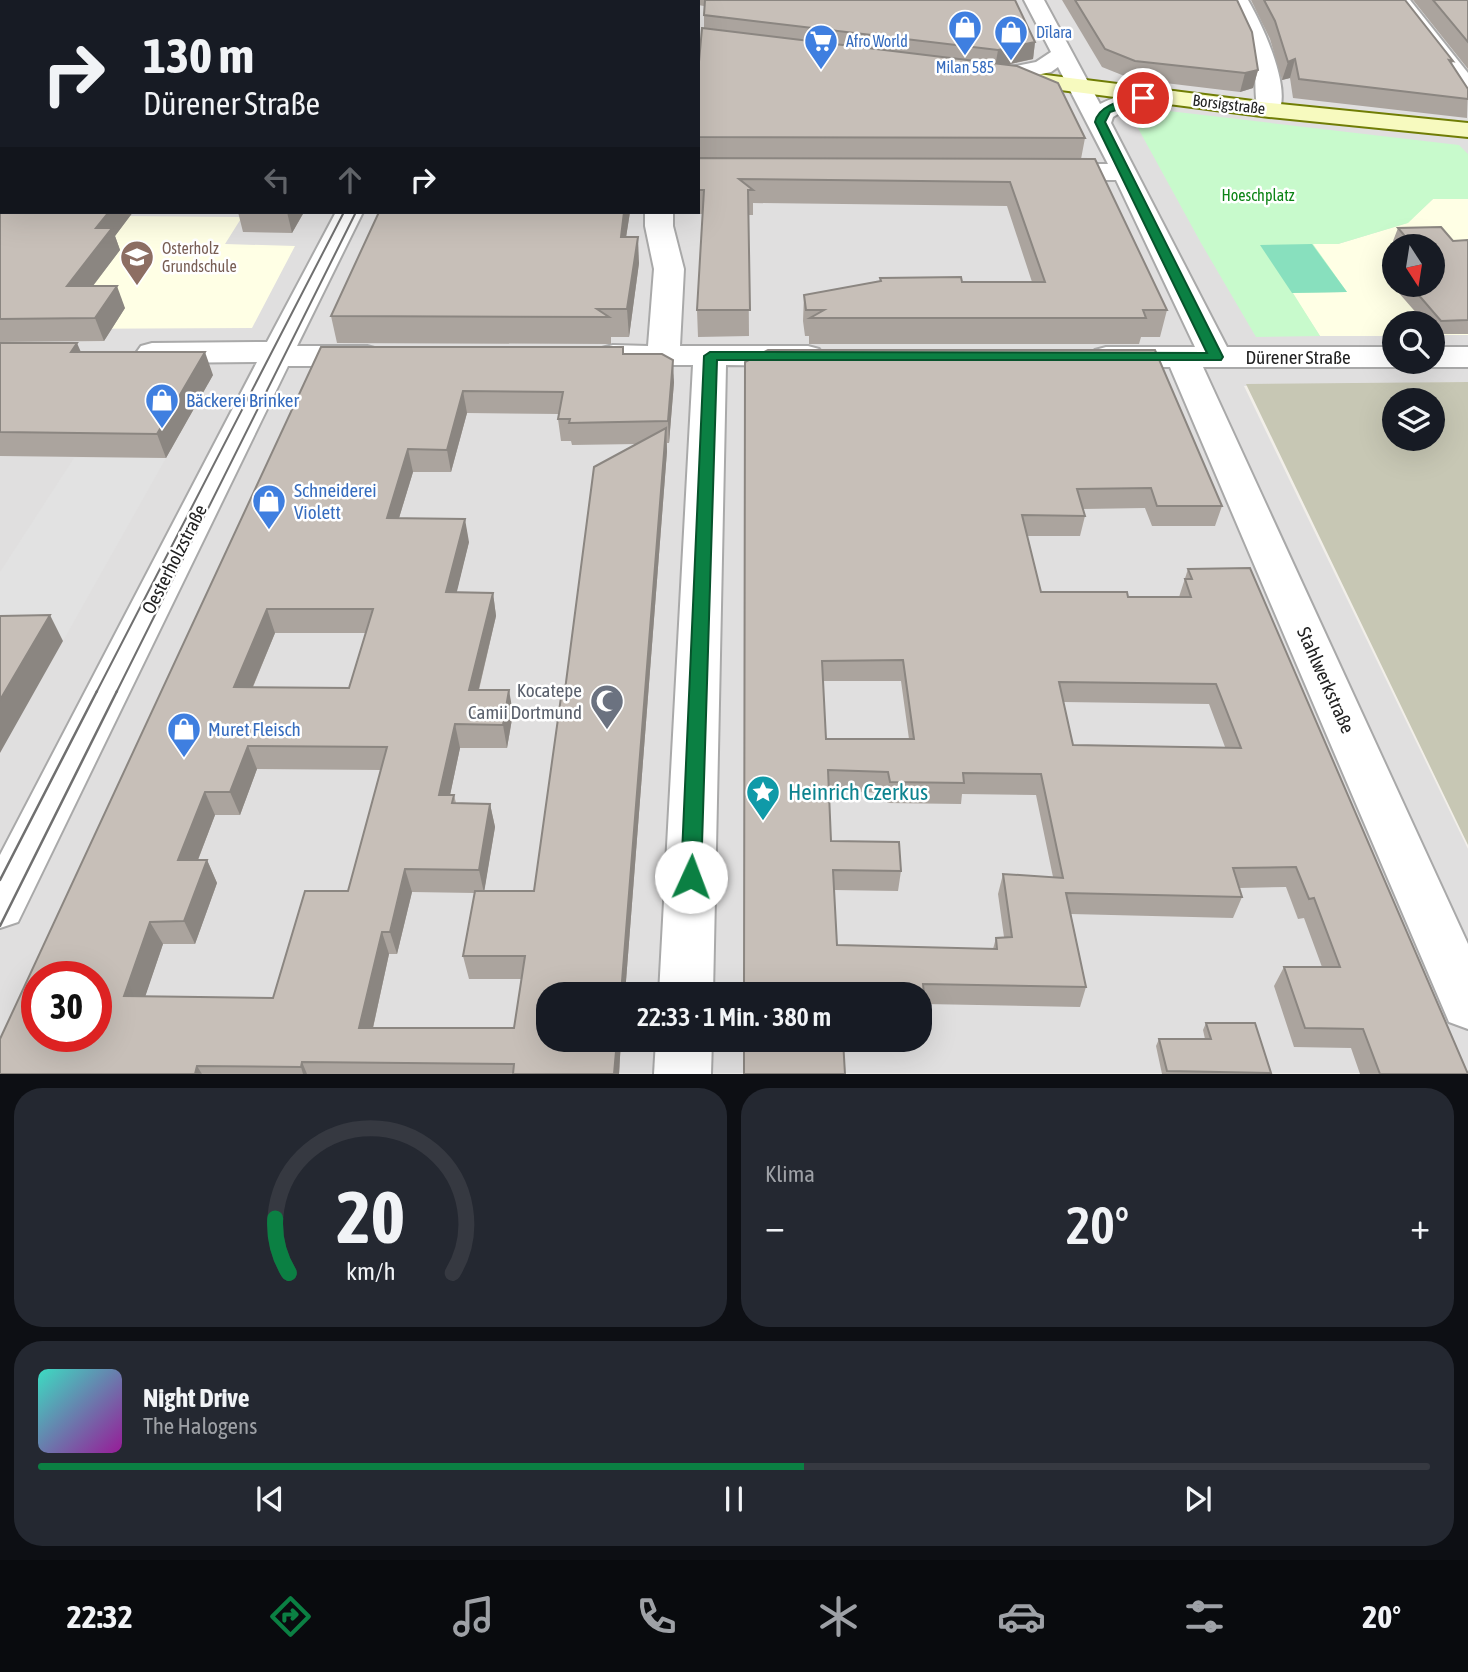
<!DOCTYPE html>
<html lang="de">
<head>
<meta charset="utf-8">
<style>
	body { margin:0; font-family:"Asap Condensed",sans-serif; background:#242831; color:#f1f3f6; height:100vh; display:flex; flex-direction:column; font-size:26px; white-space:nowrap }
	* { box-sizing:border-box; margin:0 }
	p { font-size:23px; color:#9ea1a6 }
	.icon { flex:none; width:38px; height:38px; fill:none; stroke:currentColor; stroke-width:2; stroke-linecap:round; stroke-linejoin:round }
	.map { position:relative; height:1074px; overflow:hidden }
	.sheet { display:flex; flex-direction:column; gap:14px; padding:14px; background:#0d0f14; flex:1 }
	.sheet>* { flex:none }
	.top-card { position:absolute; left:0px; top:0px; width:700px; height:214px; box-shadow:0 7px 28px #0002; background:#171b24; color:#f1f3f6; overflow:hidden }
	.needle { width:46px; rotate:168deg }
	.controls { position:absolute; left:1382px; top:234px; display:grid; gap:14px }
	.controls a { display:grid; place-items:center; width:63px; height:63px; border-radius:50%; background:#171b24; box-shadow:0 7px 28px #0002; font-size:35px }
	.speed { position:absolute; left:21px; top:961px; display:flex; gap:14px; font-size:35px; font-weight:700; text-align:center }
	.speed>* { display:grid; place-content:center; width:91px; height:91px; border-radius:50%; background:#171b24; box-shadow:0 7px 28px #0002; line-height:1 }
	.speed .limit { border:10px solid #d22; background:#fff; color:#111 }
	.pin { position:absolute; display:grid; place-items:center; width:60px; height:60px; color:#fff; margin:-30px; border:4px solid #fff; border-radius:50%; box-shadow:0 2px 7px #0007 }
	.me { position:absolute; width:77px; margin:-38px; rotate:2deg; stroke-linejoin:round; filter:drop-shadow(0 0 5px #0008) }
	.turn { display:flex; align-items:center; gap:24px; height:147px; padding:0 28px; font-size:32px }
	.turn .icon { width:91px; height:91px; stroke-width:2.5 }
	.turn b { display:block; font-size:49px; line-height:60px }
	.lanes { display:flex; align-items:center; height:66px; padding:0 28px; background:#0003; justify-content:center; gap:35px; direction:ltr }
	.lanes .off { opacity:.35 }
	.big { font-size:52px; font-weight:600; line-height:1.1 }
	.sheet .card { flex:1; display:flex; flex-direction:column; justify-content:center; gap:10px; min-width:0; padding:0 24px; border-radius:28px; background:#242831 }
	.sheet .dial { align-items:center; gap:0 }
	.dial svg { height:182px; overflow:visible; fill:none; stroke:#363941; stroke-width:7; stroke-linecap:round; text-anchor:middle }
	.dial text { fill:#f1f3f6; stroke:none }
	.song { display:flex; align-items:center; gap:21px }
	.cover { width:84px; height:84px; border-radius:10px; background:linear-gradient(135deg,hsl(170 70% 55%),hsl(300 70% 35%)) }
	.played { height:7px; border-radius:4px; background:linear-gradient(90deg,#0b8043 55%,#363941 55%) }
	.keys { display:flex; justify-content:space-around; direction:ltr }
	.heat { display:flex; justify-content:space-between; align-items:center; font-size:38px; direction:ltr }
	.sheet .tiles { flex:1; display:grid; gap:14px; grid-template-columns:1fr 1fr }
	.card:last-child { grid-column:span 2 }
	.trip { position:absolute; left:536px; top:982px; width:396px; height:70px; border-radius:28px; background:#171b24; box-shadow:0 7px 28px #0002; font-weight:600; line-height:70px; text-align:center }
	.menu { display:flex; height:112px; justify-content:space-around; align-items:center; background:#090b0e; color:#9ea1a6 }
	.menu .icon { width:49px; height:49px }
	.menu .on { color:#0b8043 }
	.menu b { font-size:32px; color:#f1f3f6 }
	.map>svg:first-child { display:block }
</style>
</head>
<body>
<div class="map">
<svg width="1468" height="1074" viewBox="0 0 1468 1074">
	<rect width="100%" height="100%" fill="#f2efe9"/>
	<path fill="#e0dfdf" fill-rule="evenodd" d="M0 0H1468V382L1244 386 1468 849V1073L0 1074ZM2 2H698V212H2ZM1395 247H1433V285H1395ZM1395 324H1433V362H1395ZM37 976H96V1036H37ZM548 994H919V1040H548Z"/>
	<g fill="#ffffe5" fill-rule="evenodd">
		<path d="M1433 199H1468V335H1433V324H1395V336H1320L1292 293 1346 292 1312 244H1338L1407 223ZM1395 247H1433V285H1395Z"/>
		<path d="M0 215 242 217 225 244 295 246 252 328 39 329Z"/>
	</g>
	<path fill="#c7c7b4" fill-rule="evenodd" d="M1468 382V845L1246 384ZM1395 401H1433V439H1395Z"/>
	<path fill="#c8facc" d="M1160 110 1459 145 1468 154V199H1433L1408 223 1338 244H1313L1347 292 1293 293 1320 336 1256 337 1201 243 1133 119Z"/>
	<path fill="#88e0be" d="M1312 244 1347 292 1292 293 1260 245Z"/>
	<path fill="#e2e2e2" d="M74 458H166L63 641H0V572Z"/>
	<g fill="none" stroke-linecap="round" stroke-linejoin="round">
		<g stroke="#a9a9a9" stroke-width="4">
			<g id="street">
				<path d="M1024 0H1044L1100 104C1122 93 1153 86 1177 92L1181 97 1177 102C1155 108 1133 104 1113 117L1111 123 1227 347H1395V362H1408L1395 367H1203L1468 944V1029L1449 1022 1170 367H1106L1095 364 1090 357 1095 350 1106 347H1195L1116 180H1050L1041 177 1037 172 1041 167 1050 164H1108L1058 67 1051 72 998 83 990 81 987 76 990 71 1036 62 1051 52Z"/>
				<path d="M1228 0H1248C1261 22 1294 91 1277 115H1261C1253 104 1257 81 1254 66 1250 43 1240 21 1228 0Z"/>
				<path d="M1390 0H1410L1468 73V95L1460 93Z"/>
				<path d="M336 212H363L297 346H367L378 349 383 356 378 363 367 366H288L18 922 0 928V855L257 362 152 363 141 360 136 353 141 346 152 343 267 342Z"/>
				<path d="M645 212H673V226L684 269 680 346H808L819 349 824 356 819 363 808 366 726 365 713 994H659L693 365H613L602 362 597 355 602 348 613 345 648 346 654 269 645 226Z"/>
				<path d="M1433 347H1468V367H1433L1422 364 1433 362Z"/>
				<path d="M656 1040H712L711 1074H654Z"/>
			</g>
		</g>
		<g stroke="#707d05" stroke-width="4">
			<g id="secondary">
				<path d="M338 0H365L337 2Z"/>
				<path d="M547 0H568L569 2H548Z"/>
				<path d="M1006 70 1269 103 1468 123V137L1269 117 998 82 995 77 998 72Z"/>
			</g>
		</g>
		<use href="#street" fill="#fff" fill-rule="evenodd"/>
		<use href="#secondary" fill="#f7fabf" fill-rule="evenodd"/>
		<g stroke="#707070" stroke-width="2">
			<path d="M500 2 504 0"/>
			<path d="M96 693 344 212"/>
			<path d="M116 693 356 212"/>
		</g>
		<g stroke="#707070" stroke-width="2.5">
			<path d="M0 880 97 691"/>
			<path d="M0 926 117 691"/>
		</g>
	</g>
	<g fill="#aba49e" fill-rule="evenodd">
		<path d="M0 0H319L317 2H2V212H133L115 236 120 250 93 286 125 308 104 341 0 342Z"/>
		<path d="M661 0H1015L1035 42 1033 59 1007 65 1085 138 1081 159 1167 310 1160 337H1141L1139 344H809V336H805L803 321 804 295 880 281V278L962 282H1032L1007 206 753 203V215H748L749 336 698 337 697 310 703 214H689V212H698V73L704 28V6L698 5V2H668Z"/>
		<path d="M1062 0H1237L1258 70 1253 88 1240 92 1132 79 1102 67Z"/>
		<path d="M1251 0H1405L1453 61 1452 64 1468 89 1467 118 1293 98 1290 78 1282 80 1270 39Z"/>
		<path d="M1413 0H1468V69Z"/>
		<path d="M238 212H304L292 233 243 232Z"/>
		<path d="M379 212H630L626 237 639 263 629 337H611V344L337 343 331 316Z"/>
		<path d="M1398 228 1453 241 1468 240V334H1435L1433 332V324H1426L1391 284 1395 273V285H1433V247H1397L1393 241Z"/>
		<path d="M0 343 81 352 213 375 166 458 0 456Z"/>
		<path d="M321 347 624 354 674 382 669 443H667V451L625 994H548L621 1040 619 1074H0ZM467 413 559 414 558 419 561 441H571L572 445 637 444 565 690 534 891H484L495 827 490 804 456 803 454 795H450L460 748H507L513 713 479 690 496 616 493 593H456L469 542 399 518 413 472H451ZM275 633H366L349 688 253 687ZM257 769 381 770 348 891 273 998 145 996 163 944H195L217 883 207 860H198L215 815H240ZM412 892 475 893 463 956 469 979H522L514 1028H373L389 954H397Z"/>
		<path d="M745 382 1222 506 1215 526H1152L1145 508 1083 509 1085 516 1080 536H1027L1041 592 1128 597H1179L1188 569 1468 1074H1360L1351 1048 1294 1047 1274 986 1284 967H1322L1304 918 1298 919 1286 887 1239 888 1242 897 1233 918 1071 914 1086 987 1080 1007 925 1004 926 1017 923 1036H919V994H744ZM823 681H901L909 739H826ZM1063 702 1209 704 1225 747 1073 745ZM829 791 886 793 887 803 961 804 962 794 1036 795 1053 877 1003 874 998 894 1004 937 996 938 993 949 837 945 834 890 898 891 901 871 831 841Z"/>
		<path d="M1206 1023 1271 1074H1162L1156 1046 1159 1039H1205L1203 1030Z"/>
	</g>
	<g fill="#8b8681">
		<path d="M293 0H319L317 2H294Z"/>
		<path d="M1035 42 1033 59 995 67 998 50Z"/>
		<path d="M1295 59 1290 78 1282 80 1288 62Z"/>
		<path d="M1258 70 1253 88 1240 92 1245 73Z"/>
		<path d="M109 212H133L115 236 120 250 76 308 67 286 96 228Z"/>
		<path d="M287 212H304L292 233Z"/>
		<path d="M624 212H630L622 263 621 237Z"/>
		<path d="M638 237 639 263 629 337 627 309Z"/>
		<path d="M117 286 125 308 104 341 95 318Z"/>
		<path d="M77 343 87 366 71 352Z"/>
		<path d="M205 352 213 375 166 458 157 434Z"/>
		<path d="M673 360 674 382 669 443 668 421Z"/>
		<path d="M463 391 467 413 451 472 447 450Z"/>
		<path d="M666 428 667 451 625 994H621Z"/>
		<path d="M408 449 413 472 392 541 387 518Z"/>
		<path d="M465 519 469 542 451 616 446 592Z"/>
		<path d="M493 593 496 616 473 713 469 690Z"/>
		<path d="M267 609 275 633 243 710 234 687Z"/>
		<path d="M50 615 63 641 0 753V700Z"/>
		<path d="M509 690 513 713 507 748 503 725Z"/>
		<path d="M455 724 460 748 445 819 439 795Z"/>
		<path d="M248 746 257 769 240 815 230 792Z"/>
		<path d="M205 792 215 815 189 883 178 860Z"/>
		<path d="M490 804 495 827 484 893 479 870Z"/>
		<path d="M207 860 217 883 195 944 184 921Z"/>
		<path d="M405 869 412 892 397 954 390 932Z"/>
		<path d="M150 922 163 944 138 1018 124 996Z"/>
		<path d="M382 932 389 954 368 1050 359 1028Z"/>
		<path d="M617 1040H621L619 1074H614Z"/>
		<path d="M302 1062 307 1074H303L301 1067Z"/>
		<path d="M197 1066 202 1074H195Z"/>
	</g>
	<g fill="#c7bfb8" stroke="#8b8681" stroke-width="2" fill-rule="evenodd">
		<path d="M0 0H294L295 2H2V212H109L96 228H112L67 286H117L95 318 0 319Z"/>
		<path d="M705 0H1015L1035 42 998 50 704 15Z"/>
		<path d="M1075 0H1237L1252 32 1258 70 1245 73 1135 61 1105 49Z"/>
		<path d="M1264 0H1405L1453 61 1449 60 1468 89V99L1299 79 1295 59 1288 62 1275 21Z"/>
		<path d="M1433 0H1468V42Z"/>
		<path d="M702 28 1017 66 1058 83 1085 138 698 137V73Z"/>
		<path d="M698 158 1095 159 1167 310H1143L1146 318H810L824 310H806L804 295 881 281 880 278 961 277 962 282H1045L1010 182 739 179 753 190H748L750 310H697L704 190H698Z"/>
		<path d="M379 212H624L621 237H638L627 309H597L609 317 331 316Z"/>
		<path d="M1441 227 1453 241 1468 240V320L1441 321 1410 285H1433V247H1414L1398 228Z"/>
		<path d="M0 343H77L71 352H205L157 434 0 432Z"/>
		<path d="M321 347H623V354H662L673 360 668 421 569 423 570 419H558L563 392 463 391 447 450 408 449 387 518 465 519 446 592 493 593 469 690H509L503 725 455 724 439 795H454L452 803 490 804 479 870 405 869 390 932H382L359 1028H514L525 956H463L475 891H534L562 690H565L594 467 666 428 621 994H548V1040H617L614 1074H513L514 1064 302 1062 301 1067 197 1066 195 1074H0V1039ZM267 609H373L349 688 234 687ZM248 746 387 747 348 891H305L273 998 124 996 150 922 184 921 207 860H178L205 792H230ZM37 976H96V1036H37Z"/>
		<path d="M768 350H1155L1222 506H1157L1151 488 1077 489 1085 516 1022 515 1041 592H1127L1128 597H1191L1185 579H1192L1188 569 1250 568 1468 1074H1380L1363 1029 1305 1028 1284 967H1340L1314 898 1309 899 1296 867 1233 868 1242 897 1066 893 1086 987 923 984 926 1017H919V994H744L745 362ZM903 660 914 739H826L822 661ZM1059 682 1216 684 1241 748 1073 745ZM828 770 888 772 890 782 964 783 963 773 1041 774 1063 878 1003 874 1012 937 996 938 997 949 837 945 833 870 901 871 899 842 831 841Z"/>
		<path d="M50 615 0 700V616Z"/>
		<path d="M1206 1023H1255L1271 1073 1167 1071 1159 1039H1211Z"/>
		<path d="M744 1040H843L845 1074H744Z"/>
	</g>
	<path fill="#0b8043" stroke="#07532c" stroke-width="2" d="M1143 95 1148 98 1147 100 1110 112 1105 122 1223 357 1221 360H717L701 877 698 883 691 886 684 883 681 877 704 356 710 352 1207 353 1095 122C1099 103 1127 100 1143 95Z"/>
	<defs>
		<g id="shop-pin" transform="scale(1.75)"><path d="M0 17L-7.5 6A9.5 9.5 0 1 1 7.5 6Z" fill="#3f7fe0" stroke="#fff"/><path d="M-5-2.5h2.3a2.7 3.5 0 0 1 5.4 0H5L5.5 6h-11ZM-1.5-2.5h3a1.5 2.3 0 0 0-3 0Z" fill="#fff"/></g>
		<g id="supermarket-pin" transform="scale(1.75)"><path d="M0 17L-7.5 6A9.5 9.5 0 1 1 7.5 6Z" fill="#3f7fe0" stroke="#fff"/><path d="M-6-5.5h2.5l.6 2H6L4.5 2H-2.5L-4.4-4H-6ZM-1.5 3.2a1.3 1.3 0 1 0 .1 0ZM3 3.2a1.3 1.3 0 1 0 .1 0Z" fill="#fff"/></g>
		<g id="school-pin" transform="scale(1.75)"><path d="M0 17L-7.5 6A9.5 9.5 0 1 1 7.5 6Z" fill="#8d6e63" stroke="#fff"/><path d="M0-5L7-2L0 1L-7-2ZM-4 1L0 2.5L4 1V4Q0 6-4 4Z" fill="#fff"/></g>
		<g id="mosque-pin" transform="scale(1.75)"><path d="M0 17L-7.5 6A9.5 9.5 0 1 1 7.5 6Z" fill="#6b7280" stroke="#fff"/><path d="M3.5-4.9A6 6 0 1 0 3.5 4.9A5 5 0 1 1 3.5-4.9Z" fill="#fff"/></g>
		<g id="sight-pin" transform="scale(1.75)"><path d="M0 17L-7.5 6A9.5 9.5 0 1 1 7.5 6Z" fill="#0f9aa8" stroke="#fff"/><path d="M0-6L1.8-2.2L6-1.7L2.9 1.2L3.7 5.4L0 3.3L-3.7 5.4L-2.9 1.2L-6-1.7L-1.8-2.2Z" fill="#fff"/></g>
	</defs>
	<g fill-rule="evenodd">
		<use href="#shop-pin" x="965" y="27"/>
		<use href="#shop-pin" x="1011" y="32"/>
		<use href="#supermarket-pin" x="821" y="41"/>
		<use href="#school-pin" x="137" y="257"/>
		<use href="#shop-pin" x="162" y="400"/>
		<use href="#shop-pin" x="269" y="501"/>
		<use href="#mosque-pin" x="607" y="701"/>
		<use href="#shop-pin" x="184" y="729"/>
		<use href="#sight-pin" x="763" y="792"/>
	</g>
	<g text-anchor="middle" dominant-baseline="central" stroke-width="5" stroke-linejoin="round" paint-order="stroke">
		<g font-size="16" fill="#366cbe" stroke="#fff" text-anchor="start">
			<text x="1036" y="32">Dīlara</text>
			<text x="846" y="41">Afro World</text>
			<text x="965" y="67" text-anchor="middle">Milan 585</text>
		</g>
		<g font-size="16" fill="#222" stroke="#fff">
			<text transform="translate(1229 104) rotate(7)">Borsigstraße</text>
		</g>
		<g font-size="16" fill="#0c8416" stroke="#fff">
			<text x="1258" y="195">Hoeschplatz</text>
		</g>
		<g font-size="16" fill="#785e54" stroke="#fff" text-anchor="start">
			<text x="162" y="248">Osterholz<tspan x="162" dy="18">Grundschule</tspan></text>
		</g>
		<g font-size="19" fill="#222" stroke="#fff">
			<text x="1298" y="357">Dürener Straße</text>
			<text transform="translate(174 559) rotate(-63)">Oesterholzstraße</text>
			<text transform="translate(1326 680) rotate(66)">Stahlwerkstraße</text>
		</g>
		<g font-size="19" fill="#366cbe" stroke="#fff" text-anchor="start">
			<text x="186" y="400">Bäckerei Brinker</text>
			<text x="294" y="490">Schneiderei<tspan x="294" dy="22">Violett</tspan></text>
			<text x="208" y="729">Muret Fleisch</text>
		</g>
		<g font-size="19" fill="#5b616d" stroke="#fff" text-anchor="end">
			<text x="582" y="690">Kocatepe<tspan x="582" dy="22">Camii Dortmund</tspan></text>
		</g>
		<g font-size="23" fill="#0d838f" stroke="#fff" text-anchor="start">
			<text x="788" y="792">Heinrich Czerkus</text>
		</g>
	</g>
</svg>
<div class="controls">
<a><svg class="needle" viewBox="-14 -14 28 28"><path d="M0-13l5 13h-10z" fill="#e53935"/><path d="M0 13l5-13h-10z" fill="#9ea1a6"/></svg></a>
<a><svg class="icon" aria-label="search" viewBox="0 0 24 24"><circle cx="10" cy="10" r="6"/><path d="M15 15l6 6"/></svg></a>
<a><svg class="icon" aria-label="layers" viewBox="0 0 24 24"><path d="M12 4l9 5-9 5-9-5zM3 14l9 5 9-5"/></svg></a>
</div>
<div class="speed"><div class="limit">30</div></div>
<div class="pin" style="left:1143px;top:98px;background:#d93025"><svg class="icon" aria-label="arrive" viewBox="0 0 24 24"><path d="M6 21V4h12l-3 4 3 4H6"/></svg></div>
<svg class="me" style="left:691px;top:877px" viewBox="-20 -20 40 40"><circle r="19" fill="#fff"/><path d="M0-13L10 11 0 6-10 11z" fill="#0b8043"/></svg>
<div class="trip">22:33 · 1 Min. · 380 m</div>
<div class="top-card">
<div class="turn"><svg class="icon" aria-label="right" viewBox="0 0 24 24"><path d="M7 20v-9h11M14 6l5 5-5 5"/></svg><div><b>130 m</b>Dürener Straße</div></div>
<div class="lanes"><svg class="icon off" aria-label="left" viewBox="0 0 24 24"><path d="M17 20v-9H6M10 6l-5 5 5 5"/></svg><svg class="icon off" aria-label="ahead" viewBox="0 0 24 24"><path d="M12 20V5M6 11l6-6 6 6"/></svg><svg class="icon" aria-label="right" viewBox="0 0 24 24"><path d="M7 20v-9h11M14 6l5 5-5 5"/></svg></div>
</div>
</div>
<section class="sheet">
<div class="tiles">
<div class="card dial"><svg viewBox="0 0 100 80">
<path d="M14 69A42 42 0 1 1 86 69"/>
<path d="M14 69A42 42 0 0 1 8 45" stroke="#0b8043"/>
<text x="50" y="56" font-size="32" font-weight="700">20</text>
<text x="50" y="72" font-size="11">km/h</text>
</svg></div>
<div class="card"><p>Klima</p>
<div class="heat"><a>−</a><b class="big">20°</b><a>+</a></div>
</div>
<div class="card">
<div class="song"><i class="cover"></i><div><b>Night Drive</b><p>The Halogens</p></div></div>
<div class="played"></div>
<div class="keys"><svg class="icon" aria-label="previous" viewBox="0 0 24 24"><path d="M18 5L8 12l10 7zM5 5v14"/></svg><svg class="icon" aria-label="pause" viewBox="0 0 24 24"><path d="M8 5v14M16 5v14"/></svg><svg class="icon" aria-label="next" viewBox="0 0 24 24"><path d="M6 5l10 7-10 7zM19 5v14"/></svg></div>
</div>
</div>
</section>
<nav class="menu">
<b>22:32</b>
<svg class="icon on" aria-label="directions" viewBox="0 0 24 24"><path d="M12 3l9 9-9 9-9-9zM9 14v-3h6M13 9l2 2-2 2"/></svg>
<svg class="icon" aria-label="music" viewBox="0 0 24 24"><path d="M9 18V5l10-2v13"/><circle cx="6" cy="18" r="3"/><circle cx="16" cy="16" r="3"/></svg>
<svg class="icon" aria-label="phone" viewBox="0 0 24 24"><path d="M5 4h4l2 5-3 2q2 4 5 5l2-3 5 2v4C11 20 4 13 5 4z"/></svg>
<svg class="icon" aria-label="climate" viewBox="0 0 24 24"><path d="M12 3v18M4 7l16 10M4 17L20 7"/></svg>
<svg class="icon" aria-label="car" viewBox="0 0 24 24"><path d="M5 17H2v-5l4-1 3-4h7l3 4 3 1v5h-3M9 17h6M6 11h13"/><circle cx="7" cy="17" r="2"/><circle cx="17" cy="17" r="2"/></svg>
<svg class="icon" aria-label="filters" viewBox="0 0 24 24"><path d="M4 7h16M4 17h16"/><circle cx="9" cy="7" r="2"/><circle cx="15" cy="17" r="2"/></svg>
<b>20°</b>
</nav>
</body>
</html>
